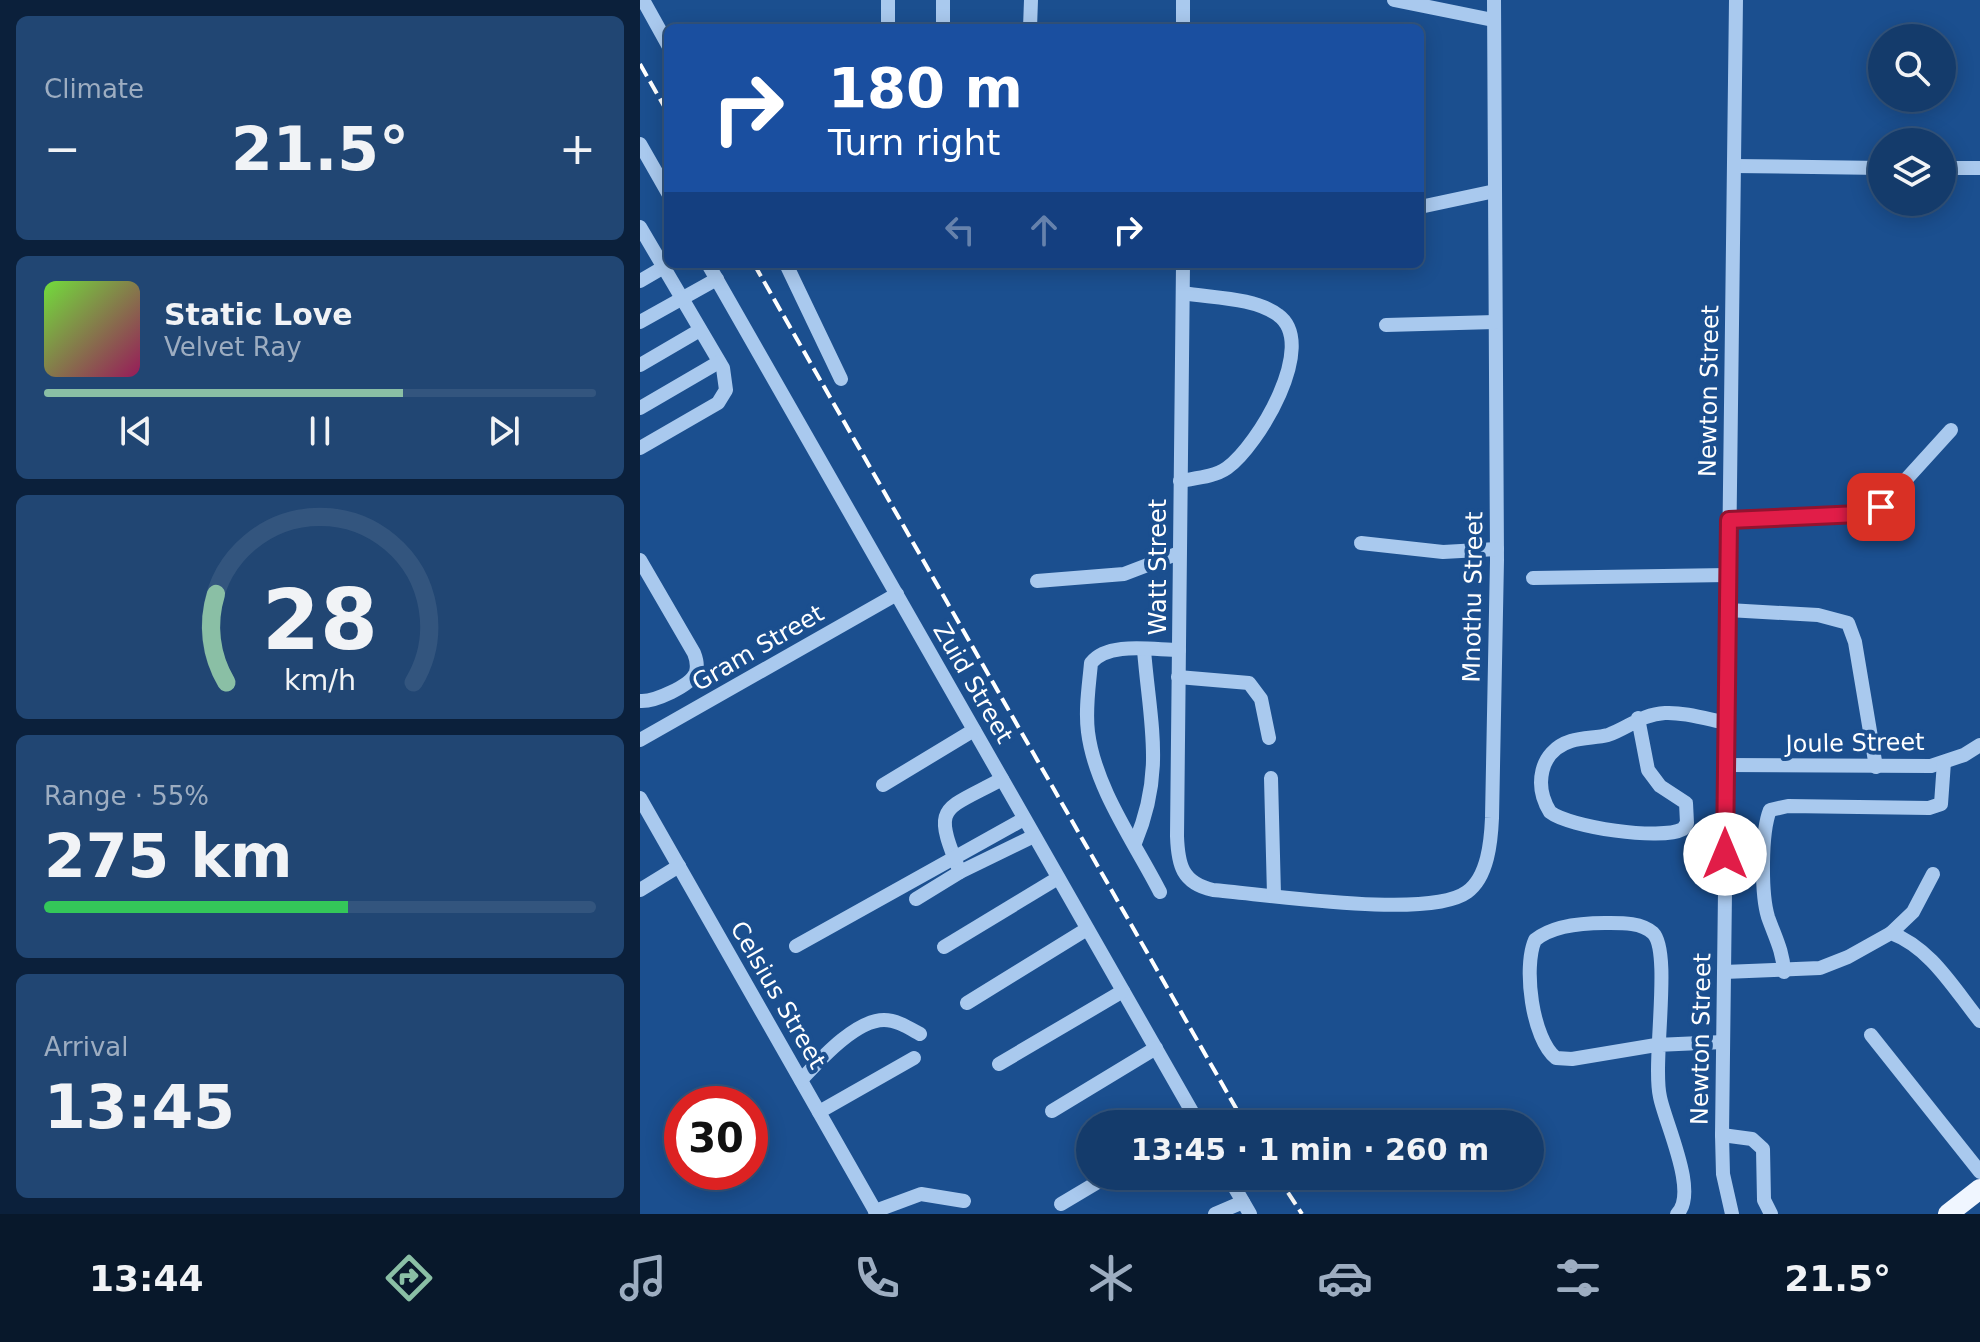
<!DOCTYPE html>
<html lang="en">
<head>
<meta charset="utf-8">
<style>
	body { margin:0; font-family:"DejaVu Sans",sans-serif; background:#214673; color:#f1f3f6; height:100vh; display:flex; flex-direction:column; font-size:30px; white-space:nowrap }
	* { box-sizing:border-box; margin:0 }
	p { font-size:26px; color:#9dadc1 }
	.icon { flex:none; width:44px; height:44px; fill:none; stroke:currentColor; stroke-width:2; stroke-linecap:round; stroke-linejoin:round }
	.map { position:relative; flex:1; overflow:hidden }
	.side { display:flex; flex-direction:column; gap:16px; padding:16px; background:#0b203b; width:640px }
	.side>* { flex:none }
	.top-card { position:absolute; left:24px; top:24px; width:760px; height:244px; border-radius:12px; box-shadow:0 4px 20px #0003,0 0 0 2px #33557e; background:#1a4fa0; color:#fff; overflow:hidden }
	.fabs { position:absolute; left:1228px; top:24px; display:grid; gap:16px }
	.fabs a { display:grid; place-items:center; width:88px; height:88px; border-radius:50%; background:#143b6b; box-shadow:0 4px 20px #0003,0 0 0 2px #33557e; font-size:40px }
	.speed { position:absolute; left:24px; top:1086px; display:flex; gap:16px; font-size:40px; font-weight:700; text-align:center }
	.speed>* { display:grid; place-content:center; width:104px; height:104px; border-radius:50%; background:#143b6b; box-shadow:0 4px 20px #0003,0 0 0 2px #33557e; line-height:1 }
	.speed .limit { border:12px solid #d22; background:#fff; color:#111 }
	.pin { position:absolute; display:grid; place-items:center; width:68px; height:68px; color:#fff; margin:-34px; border-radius:16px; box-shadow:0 4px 12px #0006 }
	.me { position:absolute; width:88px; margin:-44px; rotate:0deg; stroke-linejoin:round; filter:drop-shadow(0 0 6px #0008) }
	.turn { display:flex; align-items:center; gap:28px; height:168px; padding:0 32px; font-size:36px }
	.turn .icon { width:104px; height:104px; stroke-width:2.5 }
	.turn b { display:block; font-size:56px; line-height:68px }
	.lanes { display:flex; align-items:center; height:76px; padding:0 32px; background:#0003; justify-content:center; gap:40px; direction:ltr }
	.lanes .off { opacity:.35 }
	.big { font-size:60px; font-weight:700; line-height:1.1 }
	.side .card { flex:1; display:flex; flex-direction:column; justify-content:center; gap:12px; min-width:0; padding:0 28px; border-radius:12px; background:#214673 }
	.side .dial { align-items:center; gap:0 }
	.dial svg { height:208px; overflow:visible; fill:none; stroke:#33557e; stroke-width:7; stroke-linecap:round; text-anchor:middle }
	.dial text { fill:#f1f3f6; stroke:none }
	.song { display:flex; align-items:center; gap:24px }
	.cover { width:96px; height:96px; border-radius:12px; background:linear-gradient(135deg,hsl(100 70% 55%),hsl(330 70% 35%)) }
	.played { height:8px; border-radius:4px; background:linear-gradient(90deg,#8abfa5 65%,#33557e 65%) }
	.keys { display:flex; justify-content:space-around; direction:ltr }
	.heat { display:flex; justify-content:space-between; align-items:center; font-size:44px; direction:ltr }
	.charge { height:12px; border-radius:6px; background:linear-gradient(90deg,#34c759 55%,#33557e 0) }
	.trip { position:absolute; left:436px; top:1110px; width:468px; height:80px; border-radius:40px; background:#143b6b; box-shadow:0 4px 20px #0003,0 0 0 2px #33557e; font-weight:700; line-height:80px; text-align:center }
	.menu { display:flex; height:128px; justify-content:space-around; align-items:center; background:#08182b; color:#9dadc1 }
	.menu .icon { width:56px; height:56px }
	.menu .selected { color:#8abfa5 }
	.menu b { font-size:36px; color:#f1f3f6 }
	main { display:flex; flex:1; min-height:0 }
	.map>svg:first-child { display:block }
</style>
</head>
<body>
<main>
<section class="side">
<div class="card"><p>Climate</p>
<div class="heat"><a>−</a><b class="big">21.5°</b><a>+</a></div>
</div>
<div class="card">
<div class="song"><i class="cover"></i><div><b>Static Love</b><p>Velvet Ray</p></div></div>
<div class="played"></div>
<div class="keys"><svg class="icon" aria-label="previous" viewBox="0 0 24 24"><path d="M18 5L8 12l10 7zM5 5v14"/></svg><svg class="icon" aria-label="pause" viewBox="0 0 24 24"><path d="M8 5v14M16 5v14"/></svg><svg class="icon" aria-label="next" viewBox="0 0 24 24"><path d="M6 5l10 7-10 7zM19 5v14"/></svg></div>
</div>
<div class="card dial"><svg viewBox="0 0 100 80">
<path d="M14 69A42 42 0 1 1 86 69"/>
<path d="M14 69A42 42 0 0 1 10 35" stroke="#8abfa5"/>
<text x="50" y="56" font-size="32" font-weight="700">28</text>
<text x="50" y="72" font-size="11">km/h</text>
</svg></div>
<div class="card"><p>Range · 55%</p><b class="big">275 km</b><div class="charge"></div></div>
<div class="card"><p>Arrival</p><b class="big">13:45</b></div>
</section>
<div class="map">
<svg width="1340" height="1214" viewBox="0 0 1340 1214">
	<rect width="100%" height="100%" fill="#1b4f8f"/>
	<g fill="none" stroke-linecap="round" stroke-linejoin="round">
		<g stroke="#a9c9ee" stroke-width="14">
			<path d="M3 0 28 45"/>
			<path d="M754 0 853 20"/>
			<path d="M248 28V0"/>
			<path d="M303 28V0"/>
			<path d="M390 28 391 0"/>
			<path d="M543 28V0"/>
			<path d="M0 144 28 193"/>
			<path d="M1094 166 1242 168"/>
			<path d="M1302 168H1340"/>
			<path d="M780 207 855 191"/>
			<path d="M0 227 83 368 86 390 78 403 0 448"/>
			<path d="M68 264 559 1124"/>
			<path d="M146 264 201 379"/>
			<path d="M543 264 537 836C538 865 542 883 573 890 625 894 789 920 827 892 848 877 851 841 852 818L857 560 854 0"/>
			<path d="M0 281 24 267"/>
			<path d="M0 322 77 279"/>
			<path d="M746 325 855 322"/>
			<path d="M0 365 60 330"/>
			<path d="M0 408 79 362"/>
			<path d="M540 481C556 478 574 477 587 468 618 446 679 344 638 315 614 297 571 298 543 293"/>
			<path d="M1089 520 1219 514 1241 507 1311 430"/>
			<path d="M721 543 803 552 857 549"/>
			<path d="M0 560 54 653C56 658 58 665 56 672 51 686 14 702 0 701"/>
			<path d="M893 578 1088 575"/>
			<path d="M397 581 484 574 539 553"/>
			<path d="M1088 610 1178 615 1208 623 1215 642 1236 767"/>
			<path d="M538 677 609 683 621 699 629 738"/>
			<path d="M998 718 1008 770 1020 786 1046 803 1047 823 1043 829C1021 841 929 827 910 812 894 786 899 751 931 741 943 737 956 738 968 735 988 728 1002 714 1025 713 1045 712 1067 719 1087 723"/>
			<path d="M0 740 257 594"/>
			<path d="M1086 765 1291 766 1324 755 1340 745"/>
			<path d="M631 778 634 895"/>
			<path d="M243 785 334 730"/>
			<path d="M0 798 237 1214"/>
			<path d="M495 843C525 771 510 724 504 650"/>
			<path d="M320 872 394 836"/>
			<path d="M0 890 39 866"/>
			<path d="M520 892C495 843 455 788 448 732 445 709 449 686 451 663 468 641 514 650 539 650"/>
			<path d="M276 899 320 872C292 804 301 812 362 779"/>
			<path d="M1251 933 1273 912 1293 874"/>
			<path d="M156 946 384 819"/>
			<path d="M304 947 418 878"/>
			<path d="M1084 972 1180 968 1208 957 1251 933C1291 948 1314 989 1340 1021"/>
			<path d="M1144 972C1143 951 1135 937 1128 917 1121 894 1121 832 1130 810L1148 806 1289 808 1301 804 1304 762"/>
			<path d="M327 1003 447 929"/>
			<path d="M1231 1035 1340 1172"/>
			<path d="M359 1064 483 991"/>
			<path d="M161 1080C179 1061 215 1020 244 1020 257 1020 269 1028 280 1034"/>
			<path d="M412 1111 516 1048"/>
			<path d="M179 1112 274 1058"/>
			<path d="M1082 1135 1112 1139 1123 1149 1124 1200 1131 1214"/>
			<path d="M588 1176 610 1214"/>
			<path d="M421 1204 468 1176"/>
			<path d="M235 1211 281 1194 324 1201"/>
			<path d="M575 1214 603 1202"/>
			<path d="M1037 1214C1059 1193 1025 1123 1020 1097 1012 1062 1032 952 1013 933 1001 922 980 923 965 923 943 923 913 925 895 940 883 967 892 1039 916 1058L932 1059 1016 1045 1083 1042"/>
			<path d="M1092 1214 1083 1174 1082 1135 1096 0"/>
		</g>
		<path stroke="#f0f6ff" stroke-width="20" d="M1308 1214 1340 1189"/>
		<g stroke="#fff" stroke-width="4" stroke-dasharray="14 6" stroke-linecap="butt">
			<path d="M0 64 28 113"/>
			<path d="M114 264 605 1124"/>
			<path d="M637 1176 662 1214"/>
		</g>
	</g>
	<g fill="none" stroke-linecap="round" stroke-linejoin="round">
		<g stroke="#92132f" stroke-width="20">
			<path id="route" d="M1085 854 1089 520 1219 514 1241 507"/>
		</g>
		<use href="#route" stroke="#e11d48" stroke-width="14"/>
	</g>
	<g text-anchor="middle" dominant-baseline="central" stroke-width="8" stroke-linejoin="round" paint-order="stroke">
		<g font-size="24" fill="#fff" stroke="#1b4f8f">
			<text transform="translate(1069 391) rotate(-89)">Newton Street</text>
			<text transform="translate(518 567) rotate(-90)">Watt Street</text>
			<text transform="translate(833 597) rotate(-89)">Mnothu Street</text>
			<text transform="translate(118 648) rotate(-30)">Gram Street</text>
			<text transform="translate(333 683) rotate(60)">Zuid Street</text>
			<text transform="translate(1215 743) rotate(-1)">Joule Street</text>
			<text transform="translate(138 995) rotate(60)">Celsius Street</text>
			<text transform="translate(1061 1039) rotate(-89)">Newton Street</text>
		</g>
	</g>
</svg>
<div class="fabs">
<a><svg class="icon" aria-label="search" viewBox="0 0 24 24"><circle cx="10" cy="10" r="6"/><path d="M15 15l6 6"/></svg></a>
<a><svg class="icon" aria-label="layers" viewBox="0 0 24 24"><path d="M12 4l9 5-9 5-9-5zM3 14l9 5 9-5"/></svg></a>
</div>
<div class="speed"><div class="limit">30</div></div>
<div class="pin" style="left:1241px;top:507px;background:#d93025"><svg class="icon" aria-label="arrive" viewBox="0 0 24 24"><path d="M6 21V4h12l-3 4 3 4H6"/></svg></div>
<svg class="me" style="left:1085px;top:854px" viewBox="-20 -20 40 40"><circle r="19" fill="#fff"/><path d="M0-13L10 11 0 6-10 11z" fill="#e11d48"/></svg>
<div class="trip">13:45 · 1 min · 260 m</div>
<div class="top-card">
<div class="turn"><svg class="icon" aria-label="right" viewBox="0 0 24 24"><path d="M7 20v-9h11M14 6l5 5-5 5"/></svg><div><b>180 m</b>Turn right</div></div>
<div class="lanes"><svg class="icon off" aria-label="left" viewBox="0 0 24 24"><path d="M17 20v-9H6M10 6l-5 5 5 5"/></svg><svg class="icon off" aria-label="ahead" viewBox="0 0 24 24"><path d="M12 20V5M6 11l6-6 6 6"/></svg><svg class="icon" aria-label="right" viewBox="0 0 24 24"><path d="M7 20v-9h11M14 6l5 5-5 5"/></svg></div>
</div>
</div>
</main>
<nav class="menu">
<b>13:44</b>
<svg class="icon selected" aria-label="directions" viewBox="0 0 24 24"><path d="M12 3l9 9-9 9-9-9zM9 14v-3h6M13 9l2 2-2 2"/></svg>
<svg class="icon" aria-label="music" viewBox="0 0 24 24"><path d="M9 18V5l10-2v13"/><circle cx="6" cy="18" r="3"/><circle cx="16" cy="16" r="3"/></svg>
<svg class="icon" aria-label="phone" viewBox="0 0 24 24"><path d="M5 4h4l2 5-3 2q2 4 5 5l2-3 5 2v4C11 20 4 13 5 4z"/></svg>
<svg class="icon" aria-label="climate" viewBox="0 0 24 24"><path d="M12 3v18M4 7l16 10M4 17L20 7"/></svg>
<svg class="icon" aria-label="car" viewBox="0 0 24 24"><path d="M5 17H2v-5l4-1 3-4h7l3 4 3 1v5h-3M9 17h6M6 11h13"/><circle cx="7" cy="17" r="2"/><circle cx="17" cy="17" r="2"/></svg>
<svg class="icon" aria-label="filters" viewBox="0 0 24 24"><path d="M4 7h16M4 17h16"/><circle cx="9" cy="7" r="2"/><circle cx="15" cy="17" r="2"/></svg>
<b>21.5°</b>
</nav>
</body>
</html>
